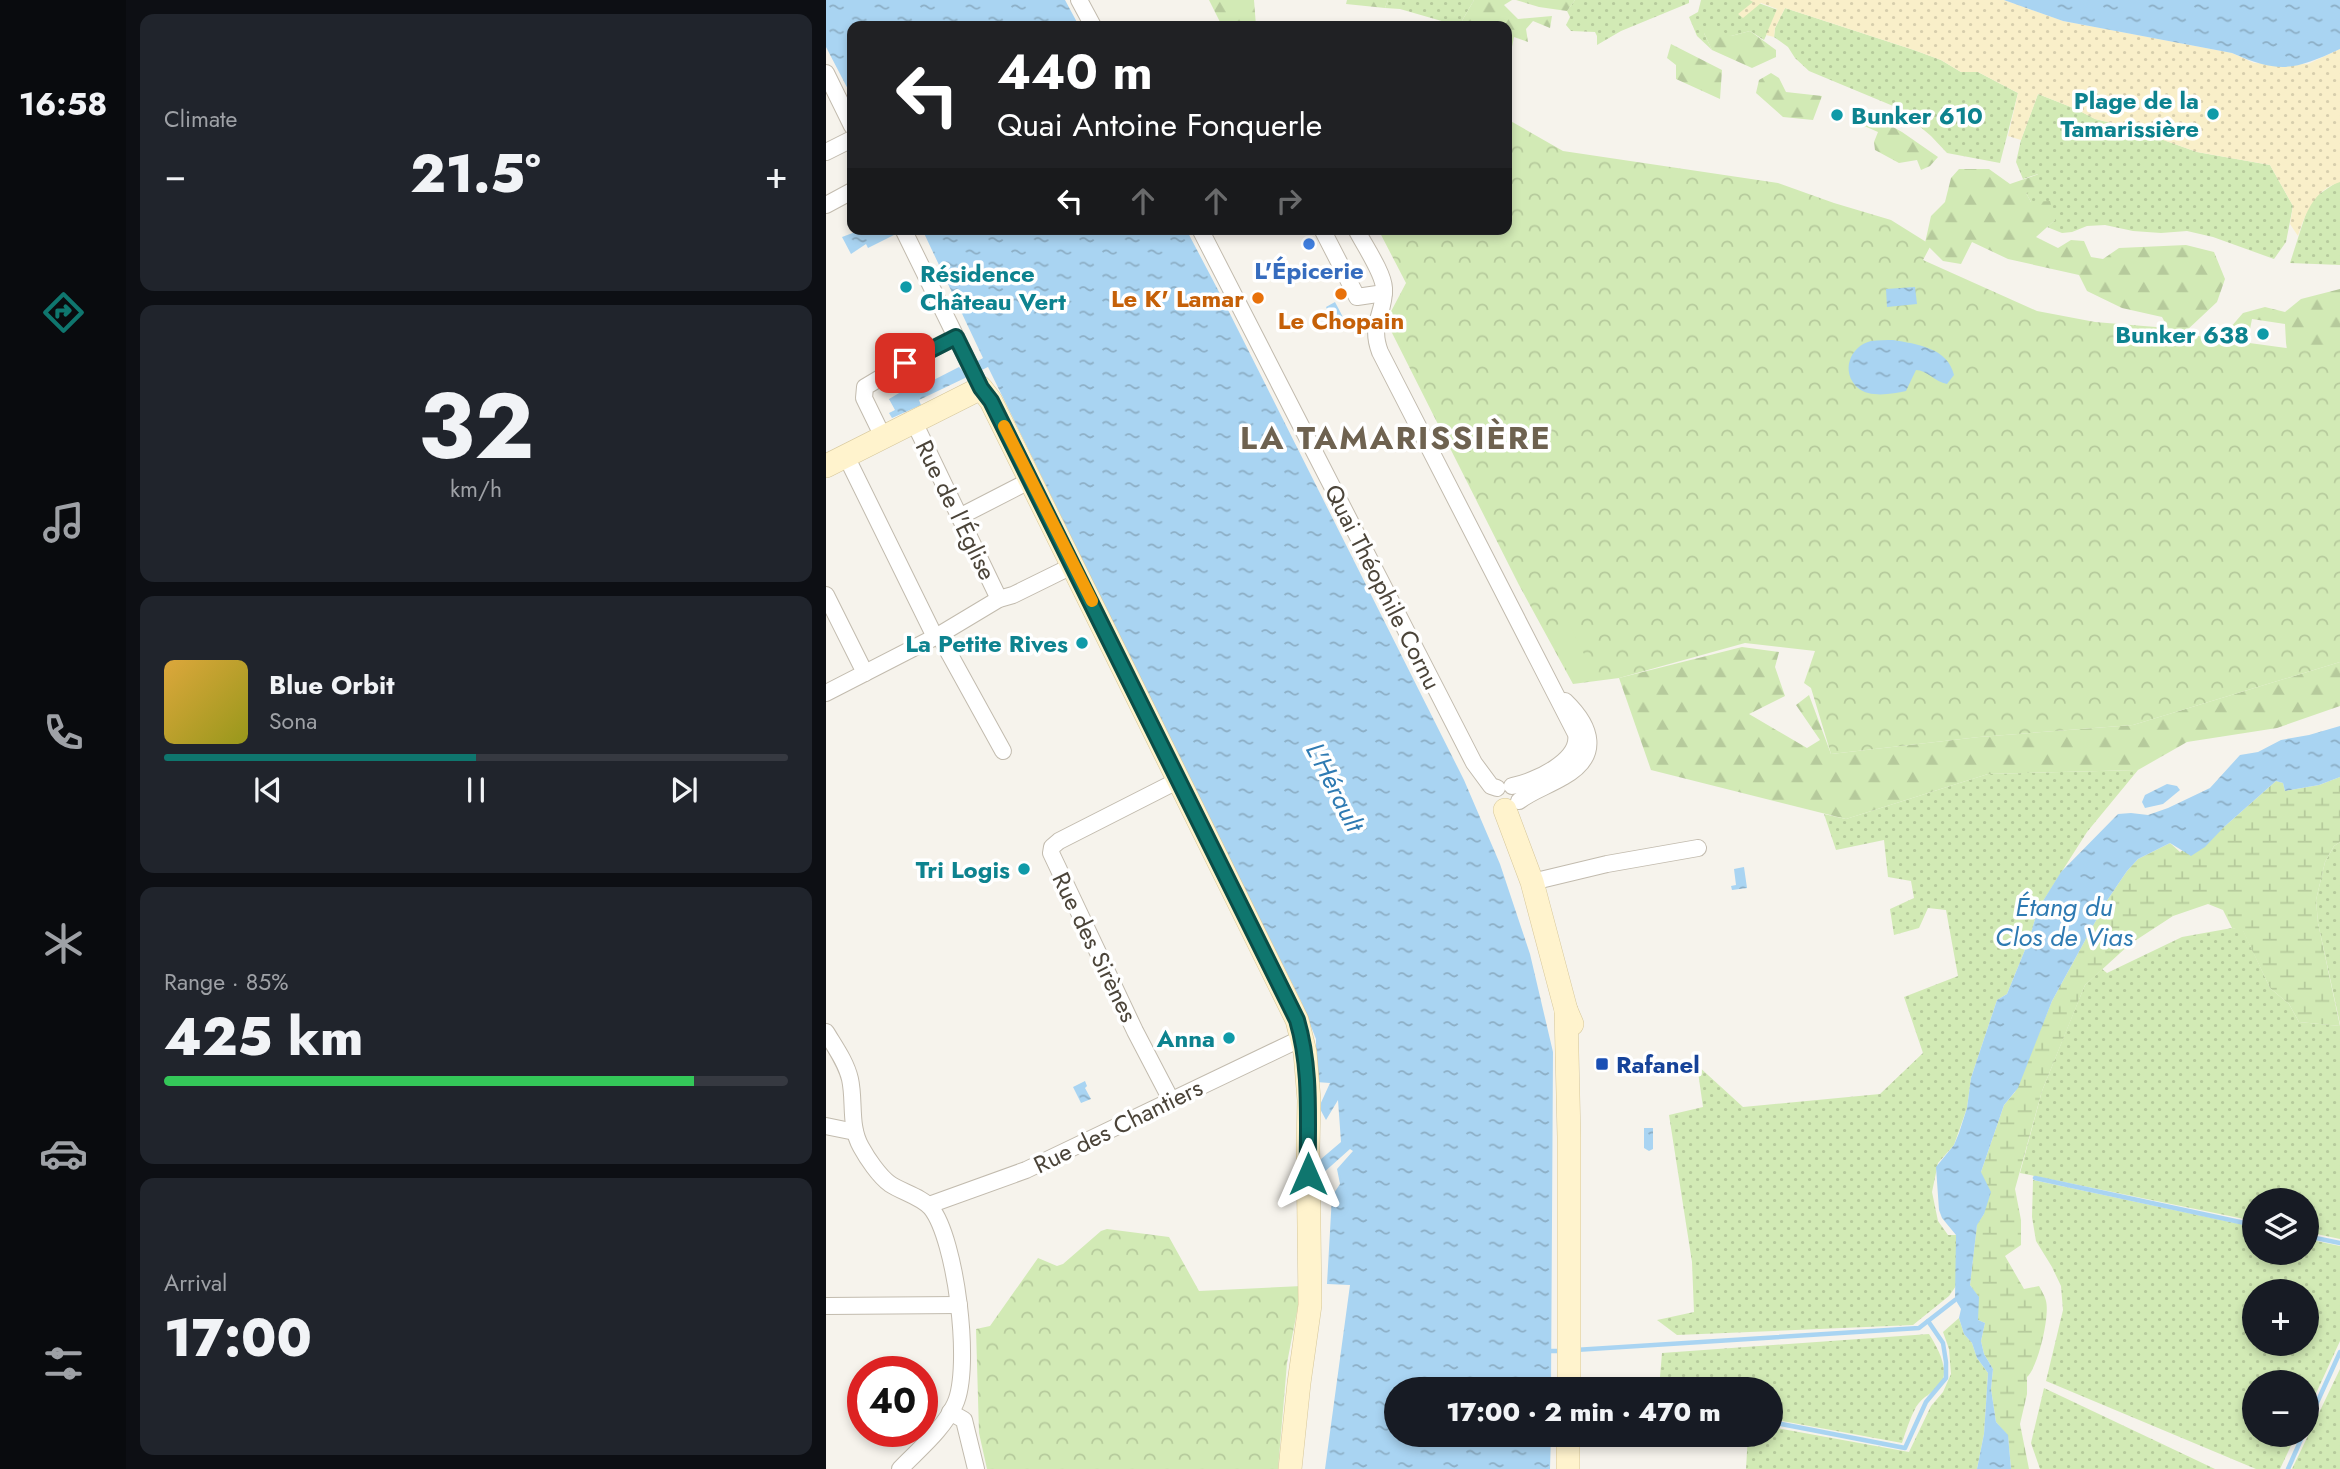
<!DOCTYPE html>
<html lang="en">
<head>
<meta charset="utf-8">
<style>
	body { margin:0; font-family:Jost,sans-serif; background:#20242c; color:#f1f3f6; height:100vh; display:flex; flex-direction:column; font-size:26px; white-space:nowrap }
	* { box-sizing:border-box; margin:0 }
	p { font-size:23px; color:#9ea1a6 }
	.icon { flex:none; width:38px; height:38px; fill:none; stroke:currentColor; stroke-width:2; stroke-linecap:round; stroke-linejoin:round }
	.map { position:relative; flex:1; overflow:hidden }
	.drawer { display:flex; flex-direction:column; gap:14px; padding:14px; background:#0d0f14; width:700px }
	.drawer>* { flex:none }
	.banner { position:absolute; left:21px; top:21px; width:665px; height:214px; border-radius:14px; box-shadow:0 4px 10px #0003; background:#202124; color:#fff; overflow:hidden }
	.buttons { position:absolute; left:1416px; top:1188px; display:grid; gap:14px }
	.buttons a { display:grid; place-items:center; width:77px; height:77px; border-radius:50%; background:#171b24; box-shadow:0 4px 10px #0003; font-size:35px }
	.speed { position:absolute; left:21px; top:1356px; display:flex; gap:14px; font-size:35px; font-weight:700; text-align:center }
	.speed>* { display:grid; place-content:center; width:91px; height:91px; border-radius:50%; background:#171b24; box-shadow:0 4px 10px #0003; line-height:1 }
	.speed .limit { border:10px solid #d22; background:#fff; color:#111 }
	.pin { position:absolute; display:grid; place-items:center; width:60px; height:60px; color:#fff; margin:-30px; border-radius:14px; box-shadow:0 4px 10px #0006 }
	.me { position:absolute; width:77px; margin:-38px; rotate:0deg; stroke-linejoin:round; filter:drop-shadow(0 0 5px #0008) }
	.turn { display:flex; align-items:center; gap:24px; height:147px; padding:0 35px; font-size:32px }
	.turn .icon { width:91px; height:91px; stroke-width:2.5 }
	.turn b { display:block; font-size:49px; line-height:60px }
	.lanes { display:flex; align-items:center; height:66px; padding:0 35px; background:#0003; justify-content:center; gap:35px; direction:ltr }
	.lanes .off { opacity:.35 }
	.big { font-size:52px; font-weight:800; line-height:1.1 }
	.drawer .tile { flex:1; display:flex; flex-direction:column; justify-content:center; gap:10px; min-width:0; padding:0 24px; border-radius:14px; background:#20242c }
	.drawer .dial { align-items:center; gap:0 }
	.dial b { font-size:91px; line-height:1 }
	.song { display:flex; align-items:center; gap:21px }
	.cover { width:84px; height:84px; border-radius:10px; background:linear-gradient(135deg,hsl(40 70% 55%),hsl(60 70% 35%)) }
	.played { height:7px; border-radius:4px; background:linear-gradient(90deg,#0f766e 50%,#363941 50%) }
	.keys { display:flex; justify-content:space-around; direction:ltr }
	.heat { display:flex; justify-content:space-between; align-items:center; font-size:38px; direction:ltr }
	.charge { height:10px; border-radius:5px; background:linear-gradient(90deg,#34c759 85%,#363941 0) }
	.trip { position:absolute; left:558px; top:1377px; width:399px; height:70px; border-radius:35px; background:#171b24; box-shadow:0 4px 10px #0003; font-weight:800; line-height:70px; text-align:center }
	main { display:flex; flex:1; min-height:0 }
	.tabs { display:flex; flex-direction:column; width:126px; justify-content:space-around; align-items:center; background:#090b0e; color:#9ea1a6 }
	.tabs .icon { width:49px; height:49px }
	.tabs .active { color:#0f766e }
	.tabs b { font-size:32px; color:#f1f3f6 }
	.map>svg:first-child { display:block }
</style>
</head>
<body>
<main>
<nav class="tabs">
<b>16:58</b>
<svg class="icon active" aria-label="directions" viewBox="0 0 24 24"><path d="M12 3l9 9-9 9-9-9zM9 14v-3h6M13 9l2 2-2 2"/></svg>
<svg class="icon" aria-label="music" viewBox="0 0 24 24"><path d="M9 18V5l10-2v13"/><circle cx="6" cy="18" r="3"/><circle cx="16" cy="16" r="3"/></svg>
<svg class="icon" aria-label="phone" viewBox="0 0 24 24"><path d="M5 4h4l2 5-3 2q2 4 5 5l2-3 5 2v4C11 20 4 13 5 4z"/></svg>
<svg class="icon" aria-label="climate" viewBox="0 0 24 24"><path d="M12 3v18M4 7l16 10M4 17L20 7"/></svg>
<svg class="icon" aria-label="car" viewBox="0 0 24 24"><path d="M5 17H2v-5l4-1 3-4h7l3 4 3 1v5h-3M9 17h6M6 11h13"/><circle cx="7" cy="17" r="2"/><circle cx="17" cy="17" r="2"/></svg>
<svg class="icon" aria-label="filters" viewBox="0 0 24 24"><path d="M4 7h16M4 17h16"/><circle cx="9" cy="7" r="2"/><circle cx="15" cy="17" r="2"/></svg>
</nav>
<section class="drawer">
<div class="tile"><p>Climate</p>
<div class="heat"><a>−</a><b class="big">21.5°</b><a>+</a></div>
</div>
<div class="tile dial"><b>32</b><p>km/h</p></div>
<div class="tile">
<div class="song"><i class="cover"></i><div><b>Blue Orbit</b><p>Sona</p></div></div>
<div class="played"></div>
<div class="keys"><svg class="icon" aria-label="previous" viewBox="0 0 24 24"><path d="M18 5L8 12l10 7zM5 5v14"/></svg><svg class="icon" aria-label="pause" viewBox="0 0 24 24"><path d="M8 5v14M16 5v14"/></svg><svg class="icon" aria-label="next" viewBox="0 0 24 24"><path d="M6 5l10 7-10 7zM19 5v14"/></svg></div>
</div>
<div class="tile"><p>Range · 85%</p><b class="big">425 km</b><div class="charge"></div></div>
<div class="tile"><p>Arrival</p><b class="big">17:00</b></div>
</section>
<div class="map">
<svg width="1514" height="1469" viewBox="0 0 1514 1469">
	<defs>
		<pattern id="grass-dots" width="8" height="8" patternUnits="userSpaceOnUse" patternTransform="scale(1.75)"><rect width="8" height="8" fill="#d2eab5"/><path d="M2 2h.1M6 6h.1" fill="none" stroke="#b6ca9c" stroke-width="1.8" stroke-linecap="round"/></pattern>
		<pattern id="forest-firs" width="22" height="20" patternUnits="userSpaceOnUse" patternTransform="scale(1.75)"><rect width="22" height="20" fill="#d2eab5"/><path d="M5 1l3.5 6h-7zM16 11l3.5 6h-7z" fill="#b6ca9c"/></pattern>
		<pattern id="wetland-marsh" width="20" height="14" patternUnits="userSpaceOnUse" patternTransform="scale(1.75)"><rect width="20" height="14" fill="#d2eab5"/><path d="M1 5h8M5 5V1M11 12h8M15 12V8" fill="none" stroke="#b6ca9c"/></pattern>
		<pattern id="sand-dots" width="8" height="8" patternUnits="userSpaceOnUse" patternTransform="scale(1.75)"><rect width="8" height="8" fill="#f9efc9"/><path d="M2 2h.1M6 6h.1" fill="none" stroke="#d7cead" stroke-width="1.8" stroke-linecap="round"/></pattern>
		<pattern id="park-crowns" width="20" height="18" patternUnits="userSpaceOnUse" patternTransform="scale(1.75)"><rect width="20" height="18" fill="#d2eab5"/><path d="M2 6a3 3 0 1 1 6 0M12 15a3 3 0 1 1 6 0" fill="none" stroke="#b6ca9c"/></pattern>
		<pattern id="water-ripples" width="26" height="14" patternUnits="userSpaceOnUse" patternTransform="scale(1.75)"><rect width="26" height="14" fill="#a9d4f2"/><path d="M2 4q2-2 4 0t4 0M15 11q2-2 4 0t4 0" fill="none" stroke="#8caec5"/></pattern>
	</defs>
	<rect width="100%" height="100%" fill="#f6f3ec"/>
	<g fill="url(#grass-dots)" fill-rule="evenodd">
		<path d="M562 0H648L633 26 574 9 559 8Z"/>
		<path d="M749 0H863V3L795 31 771 45V36L769 32 745 31 740 25 744 17 741 11Z"/>
		<path d="M875 0H924L952 10 938 40 924 31 905 36 878 33 886 50 871 36 863 17 872 12Z"/>
		<path d="M959 8 1088 50 1115 60 1135 72H1152L1192 93 1174 163 1121 153 1105 136 1072 108 983 71 969 58 962 47 948 37 949 28Z"/>
		<path d="M1212 94 1250 109 1269 119 1298 126 1371 152 1444 165 1467 206 1460 242 1448 259 1387 237 1361 231 1335 233 1307 231 1279 225 1261 226 1246 232 1236 233 1221 227 1229 220 1205 202 1200 193 1212 174 1197 179 1190 162 1195 140Z"/>
		<path d="M1511 182H1514V265L1464 263 1481 210 1489 197Z"/>
		<path d="M1312 770 1261 832 1212 909 1203 940 1181 994 1171 1000 1145 1078 1141 1108 1128 1145 1112 1163 1106 1192 1112 1221 1122 1235H1130V1286L1123 1296 1087 1325 851 1335 831 1320 868 1312 866 1262 843 1115 877 1107 871 1065 917 1107 1054 1094 1097 1053 1078 997 1132 976 1120 910 1102 908 1093 928 1068 935 1064 909 1088 898 1085 881 1062 877 1058 840 1010 850 998 814 1020 819 1162 774Z"/>
		<path d="M1514 842V1024L1492 923 1490 900 1499 862 1508 846Z"/>
		<path d="M1406 928 1417 930 1444 988 1463 1004 1473 1022 1514 1026V1239L1481 1232 1480 1200H1428V1221L1194 1173 1216 1091 1245 1019 1259 985 1276 969 1281 973 1356 937Z"/>
		<path d="M1207 1180 1428 1227V1253H1480L1481 1239 1514 1246V1341L1481 1413 1480 1382H1428V1435H1470L1454 1469H1430L1220 1381 1237 1310 1235 1286 1226 1267 1210 1241 1206 1217ZM1428 1292H1480V1344H1428Z"/>
		<path d="M1133 1318 1138 1334 1146 1343 1151 1358 1162 1373 1158 1434 1151 1469H920L922 1435H945V1427L1083 1452 1105 1406 1117 1392 1125 1374 1123 1349 1117 1332Z"/>
		<path d="M1103 1334C1111 1347 1125 1370 1114 1385 1107 1393 1097 1396 1090 1407 1084 1418 1080 1431 1076 1443L945 1419V1390L833 1389 836 1353Z"/>
		<path d="M1514 1369V1469H1466Z"/>
		<path d="M1218 1388 1389 1469H1214L1205 1443Z"/>
	</g>
	<g fill="url(#forest-firs)">
		<path d="M383 0H428L430 26H396Z"/>
		<path d="M521 0H562L559 8 520 4Z"/>
		<path d="M648 0H686L678 5 692 19 726 16 724 28 707 21 700 29 702 42 688 37 683 62 681 63V26H633Z"/>
		<path d="M690 0H749L741 11 713 7Z"/>
		<path d="M886 26 905 36 924 31 950 50V57L926 68 886 50 878 33Z"/>
		<path d="M845 44 896 70 894 99 850 79V65L841 58Z"/>
		<path d="M945 73 953 78 960 92 996 96 987 120 957 117 930 93 933 80Z"/>
		<path d="M1042 113 1076 132 1112 157 1104 166 1095 170 1091 160 1073 163 1049 150 1048 142 1052 132 1036 125Z"/>
		<path d="M1133 169H1163L1184 184 1213 174V189L1200 193 1205 202 1224 201 1229 220 1210 237 1232 248 1245 240 1258 241 1265 257 1277 259 1293 248 1360 245 1388 252 1399 279 1391 302 1359 332 1342 328 1336 317 1296 308 1261 291 1253 275 1182 259 1146 242 1135 264 1117 261 1099 243 1105 216 1119 202 1125 178Z"/>
		<path d="M1514 289V398L1467 390 1460 343 1459 324 1426 319 1420 349 1366 340 1404 328 1417 313 1439 307 1459 312 1475 299Z"/>
		<path d="M916 647 953 652 949 667 959 696 923 714 981 748 994 740 970 705 983 695 1005 754 1153 737 1307 725 1514 662V706L1451 728 1361 742 1312 770 1162 774 1020 819 825 770 793 678Z"/>
	</g>
	<path fill="url(#wetland-marsh)" d="M1514 777V842L1508 846 1499 862 1490 900 1492 923 1514 1026 1473 1022 1463 1004 1444 988 1417 931 1406 928 1397 910 1382 904 1347 916 1304 944 1259 985 1216 1091 1189 1189 1195 1220V1245L1179 1256 1198 1289 1213 1286C1215 1290 1219 1296 1220 1301 1224 1316 1212 1368 1201 1377V1394L1194 1424 1203 1469H1185L1182 1436 1170 1422 1165 1389 1167 1369 1158 1354 1155 1341 1159 1323 1152 1320V1297L1144 1285 1151 1224 1158 1214 1155 1172 1178 1105 1189 1092 1226 1001 1280 902 1301 871 1312 859 1344 843 1354 852 1398 827 1450 781 1457 783 1459 791 1493 785Z"/>
	<path fill="url(#sand-dots)" d="M924 0H1178L1237 21 1406 53 1428 63 1482 64 1514 49V182C1488 190 1480 212 1472 236L1464 224 1467 206 1444 165 1371 152 1298 126 1269 119 1250 109 1212 94 1195 140 1182 136 1192 93 1152 72H1135L1115 60 1088 50 959 8 949 28 948 37 940 35 951 9 935 3 917 18 912 14 927 2Z"/>
	<g fill="url(#park-crowns)">
		<path d="M681 119 737 151 952 183 1008 203 1065 220 1105 245 1097 260 1211 311 1269 322 1342 328 1372 336 1474 350H1514V662L1307 725 1153 737 1005 754 985 688 978 683 989 651 919 643 793 678 747 684 693 585 560 321 580 283 552 229H681Z"/>
		<path d="M281 1229 343 1237 373 1291 476 1286 461 1363 452 1469H161L153 1433 150 1329 164 1326 212 1258 231 1266 237 1264 275 1231Z"/>
	</g>
	<path fill="#d2eab5" d="M741 620 764 666 744 676 721 630Z"/>
	<g fill="url(#water-ripples)">
		<path d="M0 0H239L253 26H26V97L0 47Z"/>
		<path d="M1178 0H1514V49C1469 70 1453 74 1406 53L1237 21Z"/>
		<path d="M32 229H65L68 235 42 248 40 244 25 254 16 237 32 231Z"/>
		<path d="M96 229H360L391 288 638 780 674 864 704 954 727 1052 725 1389 570 1390V1435H725L724 1469H499L524 1285 501 1284 506 1196 514 1184 511 1169 527 1151 524 1149 496 1174 495 1159 515 1142 512 1100 500 1120 493 1107 504 1083 490 1082V1039L475 1001 373 798 162 367 93 400 95 405 66 418 63 413 69 410 63 399 85 386 88 390 133 367 136 370 157 358Z"/>
		<path d="M1089 287 1091 304 1061 307 1060 289Z"/>
		<path d="M509 302 519 321 509 326 500 307Z"/>
		<path d="M1067 340C1091 344 1122 348 1128 375L1121 384C1109 382 1101 370 1090 370L1080 391C1066 394 1044 398 1032 388 1014 372 1024 346 1045 341 1052 340 1060 340 1067 340Z"/>
		<path d="M1514 726V777L1493 785 1459 791 1457 783 1450 781 1398 827 1379 847 1365 856 1344 843 1312 859 1301 871 1280 902 1226 1001 1192 1088 1178 1105 1155 1172 1165 1192 1158 1214 1151 1225 1144 1285 1153 1297 1152 1320 1159 1323 1155 1341 1158 1354 1167 1369 1165 1389 1170 1422 1182 1435 1185 1469H1151L1158 1434 1162 1373 1151 1358 1146 1343 1138 1334 1133 1318 1135 1309 1129 1299 1130 1235 1116 1218 1113 1210 1110 1167 1128 1145 1133 1133 1141 1108 1145 1078 1171 1000 1181 994 1203 940 1212 909 1235 872 1292 814 1305 813 1322 815 1342 808 1384 788 1414 755 1432 752 1455 740 1483 735Z"/>
		<path d="M1341 784 1351 786 1354 790 1337 804 1319 808 1316 802 1319 795Z"/>
		<path d="M918 867 921 888 906 890 905 886 910 885 908 869Z"/>
		<path d="M259 1081 261 1086 259 1088 265 1099 255 1103 247 1087Z"/>
		<path d="M818 1128H827V1149L823 1151 818 1148Z"/>
	</g>
	<g fill="none" stroke-linecap="round" stroke-linejoin="round">
		<g stroke="#a9d4f2" stroke-width="4.5">
			<path d="M1209 1178 1428 1225"/>
			<path d="M1480 1236 1514 1243"/>
			<path d="M749 1350 1093 1328 1129 1300"/>
			<path d="M725 1351H736"/>
			<path d="M945 1422 1079 1448 1100 1402 1120 1378V1362L1117 1343 1102 1321"/>
			<path d="M1480 1427 1514 1352"/>
			<path d="M1462 1469 1477 1435"/>
		</g>
		<g stroke="#c2bbae" stroke-width="18">
			<g id="street">
				<path d="M253 0 267 26"/>
				<path d="M0 73 26 126"/>
				<path d="M0 152 26 139"/>
				<path d="M0 205 26 191"/>
				<path d="M77 229 155 388"/>
				<path d="M374 229 648 763 665 786 671 788"/>
				<path d="M496 229 531 297 558 293"/>
				<path d="M530 229C538 245 557 272 558 288 559 314 543 323 554 352L750 734C755 761 708 782 686 786"/>
				<path d="M88 422 173 599"/>
				<path d="M57 437 38 398 39 387 86 359 130 337"/>
				<path d="M20 456 109 637"/>
				<path d="M133 517 205 480"/>
				<path d="M0 595 39 673"/>
				<path d="M113 635 177 751"/>
				<path d="M0 693 113 635 173 599 187 595 248 565"/>
				<path d="M693 801C706 791 722 786 737 777 775 756 766 727 739 701"/>
				<path d="M706 882 781 864 872 848"/>
				<path d="M0 1032C9 1047 20 1062 24 1079 29 1101 23 1126 35 1147 41 1158 53 1176 64 1184 76 1192 96 1197 105 1208 130 1239 146 1368 129 1404 117 1430 93 1449 74 1469"/>
				<path d="M345 1100 309 1031 225 853 226 847 233 841 353 780"/>
				<path d="M0 1126 29 1132"/>
				<path d="M103 1205 200 1170 476 1038"/>
				<path d="M0 1306 133 1305"/>
				<path d="M124 1412 138 1420 150 1469"/>
			</g>
		</g>
		<g stroke="#d6c79b" stroke-width="24">
			<g id="secondary">
				<path d="M0 466 155 388 165 401 471 1020 479 1052 483 1100 482 1148 484 1305 473 1383 464 1469"/>
				<path d="M679 810 706 882 740 1010 746 1024"/>
				<path d="M740 1010 743 1137V1390"/>
				<path d="M742 1469V1435"/>
			</g>
		</g>
		<use href="#street" stroke="#fff" stroke-width="16"/>
		<use href="#secondary" stroke="#fff3cd" stroke-width="23"/>
	</g>
	<g fill="none" stroke-linecap="round" stroke-linejoin="round">
		<g stroke="#0a4d48" stroke-width="18">
			<path id="route" d="M79 363 130 337 155 388 165 401 471 1020C486 1071 481 1122 482 1174"/>
		</g>
		<use href="#route" stroke="#0f766e" stroke-width="12"/>
		<path stroke="#f59e0b" stroke-width="12" d="M178 426 266 601"/>
	</g>
	<g fill="#0f9aa8" stroke="#fff" stroke-width="2.5">
		<circle cx="1387" cy="114" r="7"/>
		<circle cx="1011" cy="115" r="7"/>
		<circle cx="80" cy="287" r="7"/>
		<circle cx="1437" cy="334" r="7"/>
		<circle cx="256" cy="643" r="7"/>
		<circle cx="198" cy="869" r="7"/>
		<circle cx="403" cy="1038" r="7"/>
	</g>
	<circle fill="#3f7fe0" stroke="#fff" stroke-width="2.5" cx="483" cy="244" r="7"/>
	<g fill="#e8710a" stroke="#fff" stroke-width="2.5">
		<circle cx="515" cy="294" r="7"/>
		<circle cx="432" cy="298" r="7"/>
	</g>
	<rect fill="#1a4fb4" stroke="#fff" stroke-width="2.5" x="769" y="1057" width="14" height="14" rx="3.5"/>
	<g text-anchor="middle" dominant-baseline="central" stroke-width="7" stroke-linejoin="round" paint-order="stroke">
		<g font-size="24" font-weight="bold" fill="#0d838f" stroke="#fff" text-anchor="end">
			<text x="1373" y="100">Plage de la<tspan x="1373" dy="28">Tamarissière</tspan></text>
			<text x="1025" y="115" text-anchor="start">Bunker 610</text>
			<text x="94" y="273" text-anchor="start">Résidence<tspan x="94" dy="28">Château Vert</tspan></text>
			<text x="1423" y="334">Bunker 638</text>
			<text x="242" y="643">La Petite Rives</text>
			<text x="184" y="869">Tri Logis</text>
			<text x="389" y="1038">Anna</text>
		</g>
		<g font-size="24" font-weight="bold" fill="#366cbe" stroke="#fff">
			<text x="483" y="270">L'Épicerie</text>
		</g>
		<g font-size="24" font-weight="bold" fill="#c56008" stroke="#fff" text-anchor="end">
			<text x="418" y="298">Le K' Lamar</text>
			<text x="515" y="320" text-anchor="middle">Le Chopain</text>
		</g>
		<g font-size="24" fill="#4b4439" stroke="#fff">
			<text transform="translate(130 510) rotate(64)">Rue de l'Église</text>
			<text transform="translate(557 587) rotate(63)">Quai Théophile Cornu</text>
			<text transform="translate(269 947) rotate(64)">Rue des Sirènes</text>
			<text transform="translate(292 1126) rotate(-26)">Rue des Chantiers</text>
		</g>
		<g font-size="24" font-weight="bold" fill="#164399" stroke="#fff" text-anchor="start">
			<text x="790" y="1064">Rafanel</text>
		</g>
		<g font-size="26" font-style="italic" fill="#2e7ab2" stroke="#fff">
			<text transform="translate(509 787) rotate(63)">L'Hérault</text>
			<text x="1238" y="907">Étang du<tspan x="1238" dy="30">Clos de Vias</tspan></text>
		</g>
		<g font-size="32" font-weight="bold" letter-spacing="2" fill="#6e6250" stroke="#fff">
			<text x="570" y="438">LA TAMARISSIÈRE</text>
		</g>
	</g>
</svg>
<div class="buttons">
<a><svg class="icon" aria-label="layers" viewBox="0 0 24 24"><path d="M12 4l9 5-9 5-9-5zM3 14l9 5 9-5"/></svg></a>
<a>+</a>
<a>−</a>
</div>
<div class="speed"><div class="limit">40</div></div>
<div class="pin" style="left:79px;top:363px;background:#d93025"><svg class="icon" aria-label="arrive" viewBox="0 0 24 24"><path d="M6 21V4h12l-3 4 3 4H6"/></svg></div>
<svg class="me" style="left:482px;top:1174px" viewBox="-20 -20 40 40"><path d="M0-17L14 15 0 8-14 15z" fill="#0f766e" stroke="#fff" stroke-width="4"/></svg>
<div class="trip">17:00 · 2 min · 470 m</div>
<div class="banner">
<div class="turn"><svg class="icon" aria-label="left" viewBox="0 0 24 24"><path d="M17 20v-9H6M10 6l-5 5 5 5"/></svg><div><b>440 m</b>Quai Antoine Fonquerle</div></div>
<div class="lanes"><svg class="icon" aria-label="left" viewBox="0 0 24 24"><path d="M17 20v-9H6M10 6l-5 5 5 5"/></svg><svg class="icon off" aria-label="ahead" viewBox="0 0 24 24"><path d="M12 20V5M6 11l6-6 6 6"/></svg><svg class="icon off" aria-label="ahead" viewBox="0 0 24 24"><path d="M12 20V5M6 11l6-6 6 6"/></svg><svg class="icon off" aria-label="right" viewBox="0 0 24 24"><path d="M7 20v-9h11M14 6l5 5-5 5"/></svg></div>
</div>
</div>
</main>
</body>
</html>
